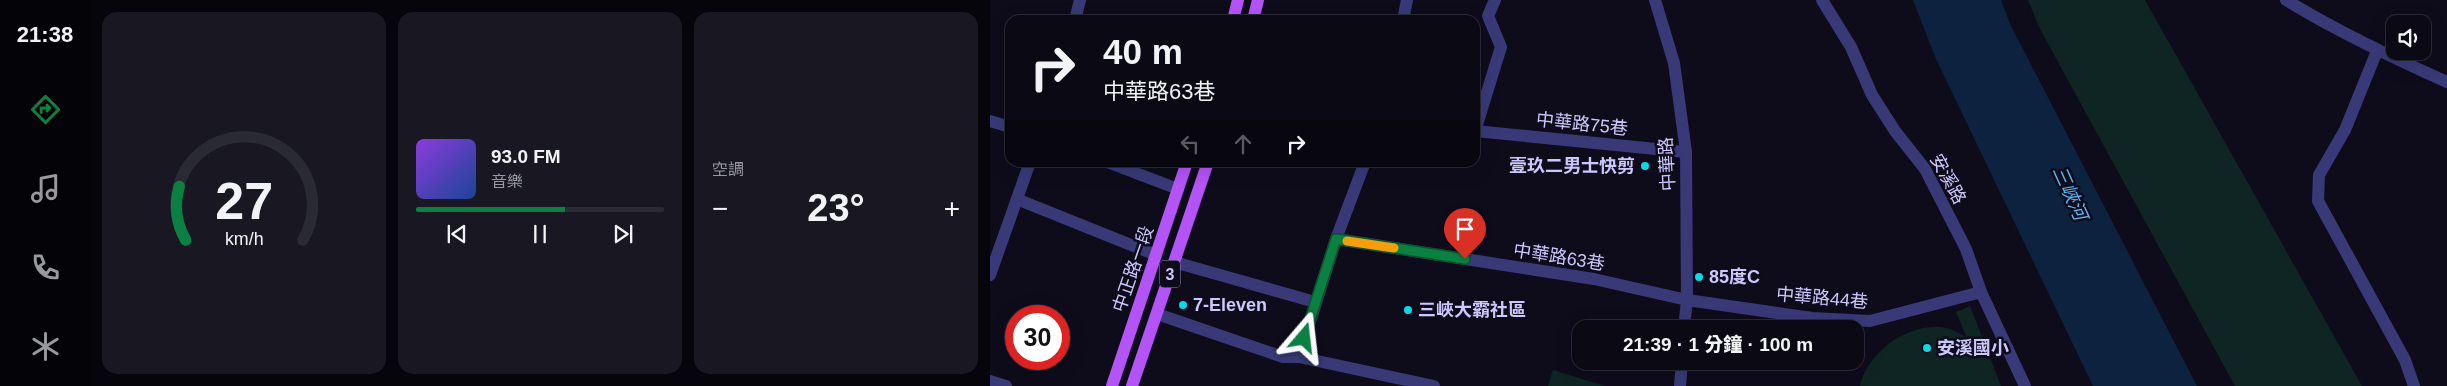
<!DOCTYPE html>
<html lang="zh-TW">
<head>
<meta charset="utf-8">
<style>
	body { margin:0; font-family:Arial,"Noto Sans TC",sans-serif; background:#181722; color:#f1f3f6; height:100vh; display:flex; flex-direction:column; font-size:19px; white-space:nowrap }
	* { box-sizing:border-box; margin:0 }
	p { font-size:16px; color:#999aa0 }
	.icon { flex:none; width:28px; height:28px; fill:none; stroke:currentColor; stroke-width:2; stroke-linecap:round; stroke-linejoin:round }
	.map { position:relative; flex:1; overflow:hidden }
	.panel { display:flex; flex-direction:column; gap:12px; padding:12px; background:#06050b; width:900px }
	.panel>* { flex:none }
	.top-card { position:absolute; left:15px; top:15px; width:475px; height:152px; border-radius:15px; box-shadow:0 5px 20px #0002,0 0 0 1px #2a2a34; background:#0a0914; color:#f1f3f6; overflow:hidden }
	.tools { position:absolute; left:1396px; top:15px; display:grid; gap:10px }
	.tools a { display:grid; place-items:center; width:45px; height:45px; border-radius:10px; background:#0a0914; box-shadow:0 5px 20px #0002,0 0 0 1px #2a2a34; font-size:25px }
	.speed { position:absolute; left:15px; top:305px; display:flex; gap:10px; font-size:25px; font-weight:700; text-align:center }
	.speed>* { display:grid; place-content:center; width:65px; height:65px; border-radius:50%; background:#0a0914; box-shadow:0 5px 20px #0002,0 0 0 1px #2a2a34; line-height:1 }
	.speed .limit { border:8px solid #d22; background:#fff; color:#111 }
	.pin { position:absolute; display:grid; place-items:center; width:42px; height:42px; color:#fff; margin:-51px -21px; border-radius:50% 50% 50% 0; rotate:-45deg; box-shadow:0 0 5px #0007 }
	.pin .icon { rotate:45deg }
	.me { position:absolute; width:55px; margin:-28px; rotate:17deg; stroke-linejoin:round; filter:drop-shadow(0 0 4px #0008) }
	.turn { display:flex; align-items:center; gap:18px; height:105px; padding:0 15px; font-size:22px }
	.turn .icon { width:65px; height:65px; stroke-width:2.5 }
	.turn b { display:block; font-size:35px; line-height:42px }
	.lanes { display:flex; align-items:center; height:48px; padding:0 15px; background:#0003; justify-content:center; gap:25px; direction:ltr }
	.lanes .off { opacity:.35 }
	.big { font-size:38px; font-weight:800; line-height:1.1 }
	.panel .tile { flex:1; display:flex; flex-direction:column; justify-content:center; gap:8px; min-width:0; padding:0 18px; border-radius:15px; background:#181722 }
	.panel .dial { align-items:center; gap:0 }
	.dial svg { height:130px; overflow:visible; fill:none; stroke:#2a2a34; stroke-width:7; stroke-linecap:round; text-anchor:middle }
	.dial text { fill:#f1f3f6; stroke:none }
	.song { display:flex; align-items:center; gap:15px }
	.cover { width:60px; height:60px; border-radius:8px; background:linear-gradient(135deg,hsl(270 70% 55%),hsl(220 70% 35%)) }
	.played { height:5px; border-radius:2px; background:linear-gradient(90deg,#0b8043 60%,#2a2a34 60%) }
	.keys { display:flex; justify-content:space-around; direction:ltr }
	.heat { display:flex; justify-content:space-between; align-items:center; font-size:28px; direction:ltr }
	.panel .tiles { flex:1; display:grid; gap:12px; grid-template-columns:repeat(3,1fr) }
	.trip { position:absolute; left:582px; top:320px; width:292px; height:50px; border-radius:15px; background:#0a0914; box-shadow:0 5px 20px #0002,0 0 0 1px #2a2a34; font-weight:800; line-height:50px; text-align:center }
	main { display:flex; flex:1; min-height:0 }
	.dock { display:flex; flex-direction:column; width:90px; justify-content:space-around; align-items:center; background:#040408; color:#999aa0 }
	.dock .icon { width:35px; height:35px }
	.dock .current { color:#0b8043 }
	.dock b { font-size:22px; color:#f1f3f6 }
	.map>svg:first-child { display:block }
</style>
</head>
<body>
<main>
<nav class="dock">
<b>21:38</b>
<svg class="icon current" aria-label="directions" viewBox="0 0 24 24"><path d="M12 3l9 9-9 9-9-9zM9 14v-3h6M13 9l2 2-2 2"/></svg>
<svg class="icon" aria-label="music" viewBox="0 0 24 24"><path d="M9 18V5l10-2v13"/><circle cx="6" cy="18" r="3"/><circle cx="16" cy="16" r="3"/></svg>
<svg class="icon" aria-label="phone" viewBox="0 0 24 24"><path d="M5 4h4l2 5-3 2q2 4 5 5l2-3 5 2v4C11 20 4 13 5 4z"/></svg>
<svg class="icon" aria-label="climate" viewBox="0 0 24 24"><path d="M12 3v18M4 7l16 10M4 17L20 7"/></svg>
</nav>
<section class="panel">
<div class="tiles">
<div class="tile dial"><svg viewBox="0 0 100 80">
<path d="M14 69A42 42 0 1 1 86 69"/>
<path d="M14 69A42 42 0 0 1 10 36" stroke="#0b8043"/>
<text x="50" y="56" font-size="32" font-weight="700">27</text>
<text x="50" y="72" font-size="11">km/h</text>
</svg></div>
<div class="tile">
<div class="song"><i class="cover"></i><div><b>93.0 FM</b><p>音樂</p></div></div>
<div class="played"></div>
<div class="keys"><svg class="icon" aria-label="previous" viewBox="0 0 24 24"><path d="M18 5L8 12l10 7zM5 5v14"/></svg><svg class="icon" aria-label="pause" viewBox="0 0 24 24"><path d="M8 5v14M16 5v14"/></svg><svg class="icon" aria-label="next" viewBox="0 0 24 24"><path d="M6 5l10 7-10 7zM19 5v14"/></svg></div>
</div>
<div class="tile"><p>空調</p>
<div class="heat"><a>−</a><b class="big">23°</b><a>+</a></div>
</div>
</div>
</section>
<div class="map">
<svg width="1457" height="386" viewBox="0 0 1457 386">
	<rect width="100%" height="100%" fill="#0e0c1b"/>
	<g fill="#0f2523">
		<path d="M1038 0H1155L1372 386H1245L1049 27Z"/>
		<path d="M980 306 1011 386H870C878 350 923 319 960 329 966 331 972 335 977 338L966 312Z"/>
		<path d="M563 370 615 386H558Z"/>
	</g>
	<path fill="#0d223e" d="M923 0H1011L1020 24 1207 386H1103L946 59Z"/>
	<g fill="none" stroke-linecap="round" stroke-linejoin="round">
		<g stroke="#393978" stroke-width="12">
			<path d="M665 0 684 63 696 152 697 300 694 329"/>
			<path d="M832 0 861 47 882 95 905 131 935 169 976 249 991 292 1035 386"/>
			<path d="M1296 0C1348 32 1401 57 1457 82"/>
			<path d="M85 20 90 0"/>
			<path d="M413 20 417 0"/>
			<path d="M1387 51 1355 130 1329 175 1328 201 1415 360 1424 386"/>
			<path d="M0 121 20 127"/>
			<path d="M485 131 696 152"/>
			<path d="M485 131 511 47 498 16 505 0"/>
			<path d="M117 162 188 189"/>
			<path d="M29 200 166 255"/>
			<path d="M346 239 604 279 697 300 822 318 880 321 991 292"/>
			<path d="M184 262 325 302"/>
			<path d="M0 275 40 162"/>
			<path d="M167 314 293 357H309L444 386"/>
			<path d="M309 357 346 239 375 162"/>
			<path d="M0 381 16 386"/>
			<path d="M690 386 692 361"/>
		</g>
		<g stroke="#b454f8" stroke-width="12">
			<path d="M243 20 248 0"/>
			<path d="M263 20 268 0"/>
			<path d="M122 386 197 162"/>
			<path d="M142 386 218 162"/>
		</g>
	</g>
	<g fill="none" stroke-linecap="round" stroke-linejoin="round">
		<g stroke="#07532c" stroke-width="12">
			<path id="route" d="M314 338 346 239 475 259"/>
		</g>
		<use href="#route" stroke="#0b8043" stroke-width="9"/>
		<path stroke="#f59e0b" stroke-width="9" d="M357 241 404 248"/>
	</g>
	<g fill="#0adae7" stroke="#0e0c1b" stroke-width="2">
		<circle cx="655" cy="166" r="5"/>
		<circle cx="709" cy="277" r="5"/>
		<circle cx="193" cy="305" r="5"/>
		<circle cx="418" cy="310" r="5"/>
		<circle cx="937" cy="348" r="5"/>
	</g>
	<g text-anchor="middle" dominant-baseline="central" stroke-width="5" stroke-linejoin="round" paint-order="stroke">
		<rect fill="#0e0c1b" stroke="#9390b9" stroke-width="1" x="170" y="260.5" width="20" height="27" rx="4"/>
		<g font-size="16" font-weight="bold" fill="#ccc8fd">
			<text x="180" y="274">3</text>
		</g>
		<g font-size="18" fill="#ccc8fd" stroke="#0e0c1b">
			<text transform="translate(592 124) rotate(6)">中華路75巷</text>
			<text transform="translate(677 164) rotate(-93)">中華路</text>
			<text transform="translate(958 179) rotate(61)">安溪路</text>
			<text transform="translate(569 257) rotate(9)">中華路63巷</text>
			<text transform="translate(143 269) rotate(-71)">中正路一段</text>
			<text transform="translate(832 298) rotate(5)">中華路44巷</text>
		</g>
		<g font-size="18" font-weight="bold" fill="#ccc8fd" stroke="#0e0c1b" text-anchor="start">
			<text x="645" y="166" text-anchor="end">壹玖二男士快剪</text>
			<text x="719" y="277">85度C</text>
			<text x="203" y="305">7-Eleven</text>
			<text x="428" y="310">三峽大霸社區</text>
			<text x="947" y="348">安溪國小</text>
		</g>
		<g font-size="19" font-style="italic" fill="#5bb6f8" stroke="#0e0c1b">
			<text transform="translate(1080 193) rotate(66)">三峽河</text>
		</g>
	</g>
</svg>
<div class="tools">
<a><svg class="icon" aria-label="sound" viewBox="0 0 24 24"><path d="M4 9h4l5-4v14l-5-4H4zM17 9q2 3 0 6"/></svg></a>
</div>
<div class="speed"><div class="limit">30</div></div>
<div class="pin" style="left:475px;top:259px;background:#d93025"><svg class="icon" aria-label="arrive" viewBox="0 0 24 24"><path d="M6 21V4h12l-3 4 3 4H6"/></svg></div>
<svg class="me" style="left:314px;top:338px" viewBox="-20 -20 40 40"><path d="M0-17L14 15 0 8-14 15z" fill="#0b8043" stroke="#fff" stroke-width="4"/></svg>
<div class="trip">21:39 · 1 分鐘 · 100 m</div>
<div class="top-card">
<div class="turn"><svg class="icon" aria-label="right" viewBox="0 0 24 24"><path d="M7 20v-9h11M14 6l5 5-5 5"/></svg><div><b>40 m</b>中華路63巷</div></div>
<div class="lanes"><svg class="icon off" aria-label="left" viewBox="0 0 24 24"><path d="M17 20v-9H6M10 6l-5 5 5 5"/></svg><svg class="icon off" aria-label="ahead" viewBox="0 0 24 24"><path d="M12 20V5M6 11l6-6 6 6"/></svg><svg class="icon" aria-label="right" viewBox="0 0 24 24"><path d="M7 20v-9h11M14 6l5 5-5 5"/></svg></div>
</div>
</div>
</main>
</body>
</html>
